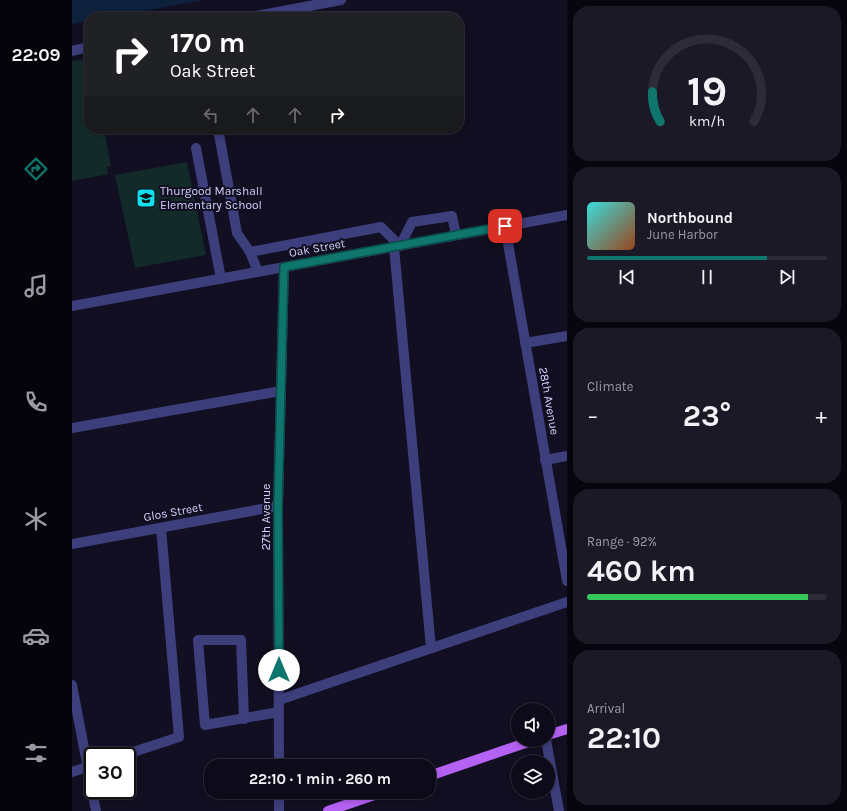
<!DOCTYPE html>
<html lang="en">
<head>
<meta charset="utf-8">
<style>
	body { margin:0; font-family:Karla,sans-serif; background:#1b1926; color:#f1f3f6; height:100vh; display:flex; flex-direction:column; font-size:15px; white-space:nowrap }
	* { box-sizing:border-box; margin:0 }
	p { font-size:13px; color:#9a9ba2 }
	.icon { flex:none; width:22px; height:22px; fill:none; stroke:currentColor; stroke-width:2; stroke-linecap:round; stroke-linejoin:round }
	.map { position:relative; flex:1; overflow:hidden }
	.panel { display:flex; flex-direction:column; gap:6px; padding:6px; background:#07060e; width:280px }
	.panel>* { flex:none }
	.guide { position:absolute; left:12px; top:12px; width:380px; height:122px; border-radius:16px; box-shadow:0 2px 6px #0003,0 0 0 1px #2d2b38; background:#202124; color:#fff; overflow:hidden }
	.tools { position:absolute; left:439px; top:703px; display:grid; gap:8px }
	.tools a { display:grid; place-items:center; width:44px; height:44px; border-radius:50%; background:#0d0b19; box-shadow:0 2px 6px #0003,0 0 0 1px #2d2b38; font-size:20px }
	.speed { position:absolute; left:12px; top:747px; display:flex; gap:8px; font-size:20px; font-weight:700; text-align:center }
	.speed>* { display:grid; place-content:center; width:52px; height:52px; border-radius:50%; background:#0d0b19; box-shadow:0 2px 6px #0003,0 0 0 1px #2d2b38; line-height:1 }
	.speed .limit { border:2px solid #111; border-radius:6px; background:#fff; color:#111 }
	.pin { position:absolute; display:grid; place-items:center; width:34px; height:34px; color:#fff; margin:-17px; border-radius:8px; box-shadow:0 2px 6px #0006 }
	.me { position:absolute; width:44px; margin:-22px; rotate:0deg; stroke-linejoin:round; filter:drop-shadow(0 0 3px #0008) }
	.turn { display:flex; align-items:center; gap:14px; height:84px; padding:0 20px; font-size:18px }
	.turn .icon { width:52px; height:52px; stroke-width:2.5 }
	.turn b { display:block; font-size:28px; line-height:34px }
	.lanes { display:flex; align-items:center; height:38px; padding:0 20px; background:#0003; justify-content:center; gap:20px; direction:ltr }
	.lanes .off { opacity:.35 }
	.big { font-size:30px; font-weight:700; line-height:1.1 }
	.panel .tile { flex:1; display:flex; flex-direction:column; justify-content:center; gap:6px; min-width:0; padding:0 14px; border-radius:16px; background:#1b1926 }
	.panel .dial { align-items:center; gap:0 }
	.dial svg { height:104px; overflow:visible; fill:none; stroke:#2d2b38; stroke-width:7; stroke-linecap:round; text-anchor:middle }
	.dial text { fill:#f1f3f6; stroke:none }
	.song { display:flex; align-items:center; gap:12px }
	.cover { width:48px; height:48px; border-radius:6px; background:linear-gradient(135deg,hsl(180 70% 55%),hsl(20 70% 35%)) }
	.played { height:4px; border-radius:2px; background:linear-gradient(90deg,#0f766e 75%,#2d2b38 75%) }
	.keys { display:flex; justify-content:space-around; direction:ltr }
	.heat { display:flex; justify-content:space-between; align-items:center; font-size:22px; direction:ltr }
	.charge { height:6px; border-radius:3px; background:linear-gradient(90deg,#34c759 92%,#2d2b38 0) }
	.trip { position:absolute; left:132px; top:759px; width:232px; height:40px; border-radius:16px; background:#0d0b19; box-shadow:0 2px 6px #0003,0 0 0 1px #2d2b38; font-weight:700; line-height:40px; text-align:center }
	main { display:flex; flex:1; min-height:0 }
	.tab-bar { display:flex; flex-direction:column; width:72px; justify-content:space-around; align-items:center; background:#05040a; color:#9a9ba2 }
	.tab-bar .icon { width:28px; height:28px }
	.tab-bar .active { color:#0f766e }
	.tab-bar b { font-size:18px; color:#f1f3f6 }
	.map>svg:first-child { display:block }
</style>
</head>
<body>
<main>
<nav class="tab-bar">
<b>22:09</b>
<svg class="icon active" aria-label="directions" viewBox="0 0 24 24"><path d="M12 3l9 9-9 9-9-9zM9 14v-3h6M13 9l2 2-2 2"/></svg>
<svg class="icon" aria-label="music" viewBox="0 0 24 24"><path d="M9 18V5l10-2v13"/><circle cx="6" cy="18" r="3"/><circle cx="16" cy="16" r="3"/></svg>
<svg class="icon" aria-label="phone" viewBox="0 0 24 24"><path d="M5 4h4l2 5-3 2q2 4 5 5l2-3 5 2v4C11 20 4 13 5 4z"/></svg>
<svg class="icon" aria-label="climate" viewBox="0 0 24 24"><path d="M12 3v18M4 7l16 10M4 17L20 7"/></svg>
<svg class="icon" aria-label="car" viewBox="0 0 24 24"><path d="M5 17H2v-5l4-1 3-4h7l3 4 3 1v5h-3M9 17h6M6 11h13"/><circle cx="7" cy="17" r="2"/><circle cx="17" cy="17" r="2"/></svg>
<svg class="icon" aria-label="filters" viewBox="0 0 24 24"><path d="M4 7h16M4 17h16"/><circle cx="9" cy="7" r="2"/><circle cx="15" cy="17" r="2"/></svg>
</nav>
<div class="map">
<svg width="495" height="811" viewBox="0 0 495 811">
	<rect width="100%" height="100%" fill="#110f21"/>
	<g fill="#122a28">
		<path d="M17 58V129H32L39 166H35L36 174 0 181V61Z"/>
		<path d="M115 162 134 255 63 268 43 175Z"/>
	</g>
	<path fill="#0d213c" d="M0 0H133L38 17H17V21L0 24Z"/>
	<g fill="none" stroke-linecap="round" stroke-linejoin="round">
		<g stroke="#3d3e7c" stroke-width="10">
			<path d="M179 17 269 0"/>
			<path d="M0 51 17 47"/>
			<path d="M146 129 165 233 178 252 186 272"/>
			<path d="M124 148 149 279"/>
			<path d="M433 226 495 581"/>
			<path d="M322 247 359 648"/>
			<path d="M178 252 309 227 328 246 340 222 380 216 384 235"/>
			<path d="M0 306 495 215"/>
			<path d="M453 343 495 336"/>
			<path d="M0 428 209 391"/>
			<path d="M473 460 495 456"/>
			<path d="M0 544 206 506"/>
			<path d="M0 685 24 811"/>
			<path d="M207 700 495 602"/>
			<path d="M172 719 169 640H126L133 725 207 712"/>
			<path d="M474 740 487 811"/>
			<path d="M49 756 107 737 89 528"/>
			<path d="M207 766 206 506 212 267"/>
			<path d="M0 772 21 765"/>
			<path d="M207 792V811"/>
		</g>
		<g stroke="#b561f4" stroke-width="10">
			<path d="M476 735 495 729"/>
			<path d="M357 776 462 740"/>
			<path d="M256 811 311 792"/>
		</g>
	</g>
	<g fill="none" stroke-linecap="round" stroke-linejoin="round">
		<g stroke="#0a4d48" stroke-width="10">
			<path id="route" d="M207 670 206 506 212 267 433 226"/>
		</g>
		<use href="#route" stroke="#0f766e" stroke-width="7"/>
	</g>
	<defs>
		<g id="school-square" transform="scale(1)"><rect x="-9" y="-9" width="18" height="18" rx="4" fill="#11dfe9" stroke="#110f21"/><path d="M0-5L7-2L0 1L-7-2ZM-4 1L0 2.5L4 1V4Q0 6-4 4Z" fill="#111"/></g>
	</defs>
	<g fill-rule="evenodd">
		<use href="#school-square" x="74" y="198"/>
	</g>
	<g text-anchor="middle" dominant-baseline="central" stroke-width="4" stroke-linejoin="round" paint-order="stroke">
		<g font-size="12" fill="#d4d2fc" stroke="#110f21" text-anchor="start">
			<text x="88" y="191">Thurgood Marshall<tspan x="88" dy="14">Elementary School</tspan></text>
		</g>
		<g font-size="12" fill="#d4d2fc" stroke="#110f21">
			<text transform="translate(245 248) rotate(-10)">Oak Street</text>
			<text transform="translate(477 401) rotate(80)">28th Avenue</text>
			<text transform="translate(101 512) rotate(-10)">Glos Street</text>
			<text transform="translate(194 517) rotate(-90)">27th Avenue</text>
		</g>
	</g>
</svg>
<div class="tools">
<a><svg class="icon" aria-label="sound" viewBox="0 0 24 24"><path d="M4 9h4l5-4v14l-5-4H4zM17 9q2 3 0 6"/></svg></a>
<a><svg class="icon" aria-label="layers" viewBox="0 0 24 24"><path d="M12 4l9 5-9 5-9-5zM3 14l9 5 9-5"/></svg></a>
</div>
<div class="speed"><div class="limit">30</div></div>
<div class="pin" style="left:433px;top:226px;background:#d93025"><svg class="icon" aria-label="arrive" viewBox="0 0 24 24"><path d="M6 21V4h12l-3 4 3 4H6"/></svg></div>
<svg class="me" style="left:207px;top:670px" viewBox="-20 -20 40 40"><circle r="19" fill="#fff"/><path d="M0-13L10 11 0 6-10 11z" fill="#0f766e"/></svg>
<div class="trip">22:10 · 1 min · 260 m</div>
<div class="guide">
<div class="turn"><svg class="icon" aria-label="right" viewBox="0 0 24 24"><path d="M7 20v-9h11M14 6l5 5-5 5"/></svg><div><b>170 m</b>Oak Street</div></div>
<div class="lanes"><svg class="icon off" aria-label="left" viewBox="0 0 24 24"><path d="M17 20v-9H6M10 6l-5 5 5 5"/></svg><svg class="icon off" aria-label="ahead" viewBox="0 0 24 24"><path d="M12 20V5M6 11l6-6 6 6"/></svg><svg class="icon off" aria-label="ahead" viewBox="0 0 24 24"><path d="M12 20V5M6 11l6-6 6 6"/></svg><svg class="icon" aria-label="right" viewBox="0 0 24 24"><path d="M7 20v-9h11M14 6l5 5-5 5"/></svg></div>
</div>
</div>
<section class="panel">
<div class="tile dial"><svg viewBox="0 0 100 80">
<path d="M14 69A42 42 0 1 1 86 69"/>
<path d="M14 69A42 42 0 0 1 8 46" stroke="#0f766e"/>
<text x="50" y="56" font-size="32" font-weight="700">19</text>
<text x="50" y="72" font-size="11">km/h</text>
</svg></div>
<div class="tile">
<div class="song"><i class="cover"></i><div><b>Northbound</b><p>June Harbor</p></div></div>
<div class="played"></div>
<div class="keys"><svg class="icon" aria-label="previous" viewBox="0 0 24 24"><path d="M18 5L8 12l10 7zM5 5v14"/></svg><svg class="icon" aria-label="pause" viewBox="0 0 24 24"><path d="M8 5v14M16 5v14"/></svg><svg class="icon" aria-label="next" viewBox="0 0 24 24"><path d="M6 5l10 7-10 7zM19 5v14"/></svg></div>
</div>
<div class="tile"><p>Climate</p>
<div class="heat"><a>−</a><b class="big">23°</b><a>+</a></div>
</div>
<div class="tile"><p>Range · 92%</p><b class="big">460 km</b><div class="charge"></div></div>
<div class="tile"><p>Arrival</p><b class="big">22:10</b></div>
</section>
</main>
</body>
</html>
